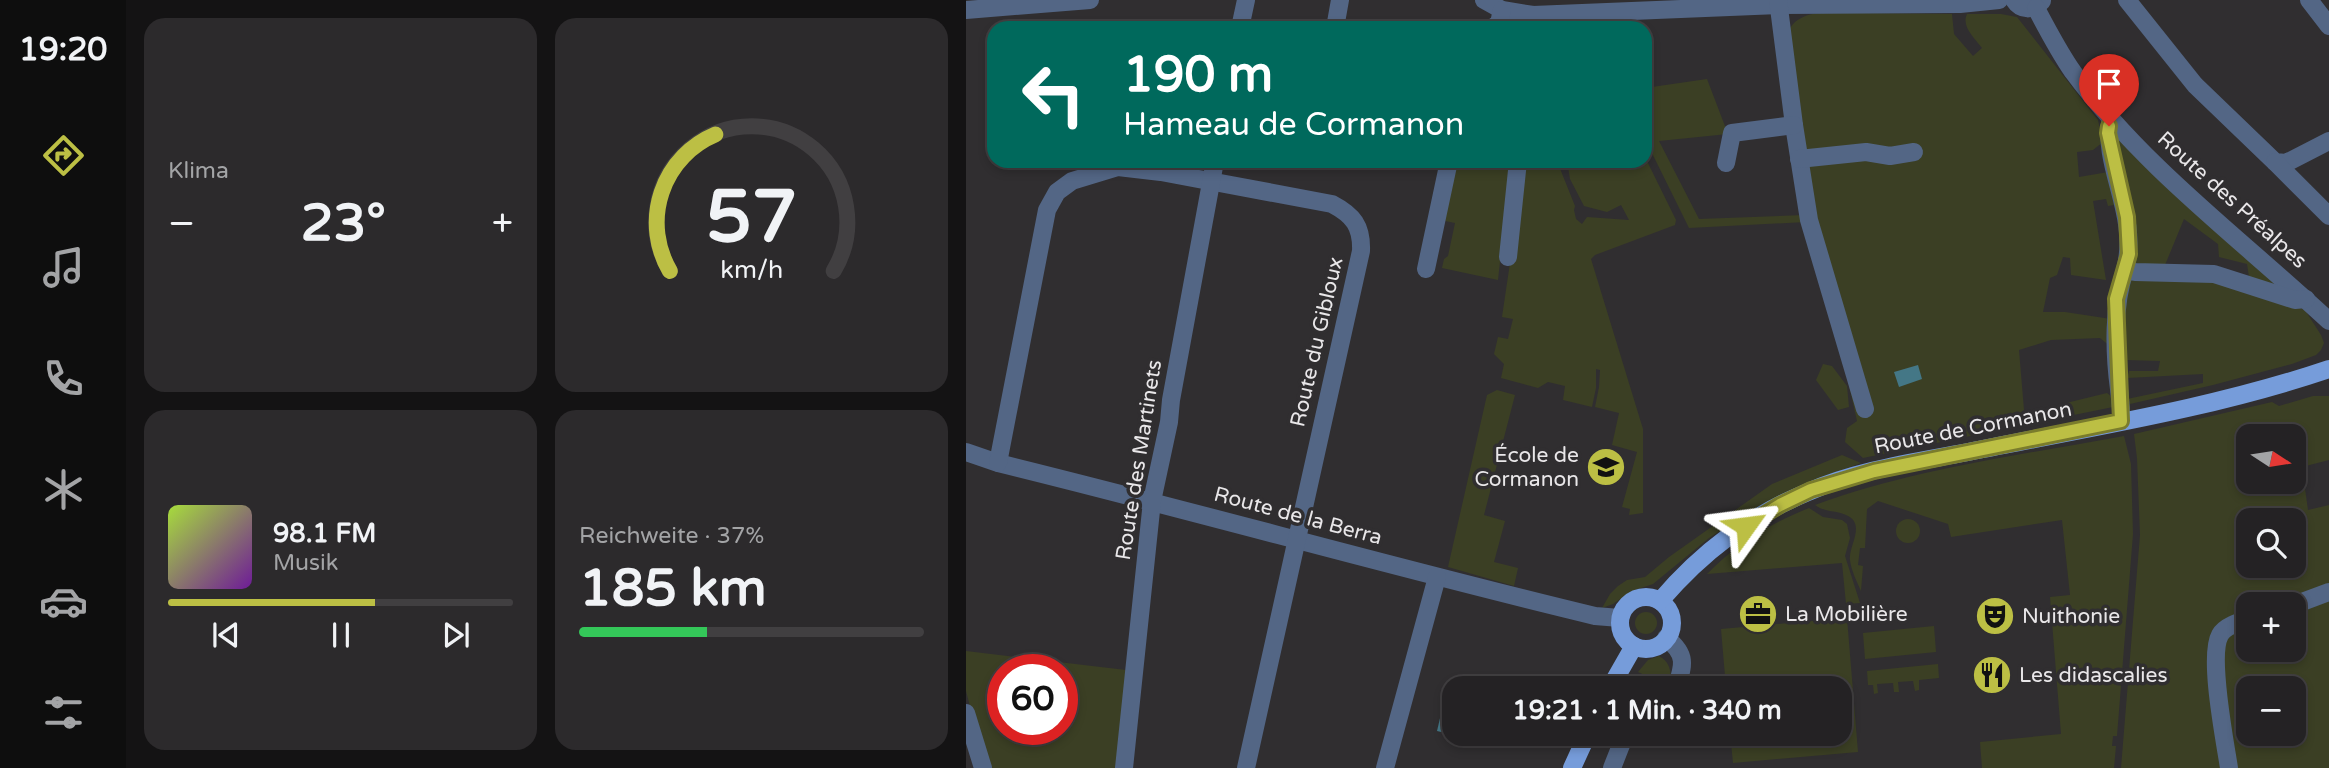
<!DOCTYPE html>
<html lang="de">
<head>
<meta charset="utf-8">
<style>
	body { margin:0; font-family:"Varela Round",sans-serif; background:#2c2a2c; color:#f1f3f6; height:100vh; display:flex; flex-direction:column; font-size:26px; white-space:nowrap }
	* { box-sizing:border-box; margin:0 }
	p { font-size:23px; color:#a3a4a6 }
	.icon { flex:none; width:38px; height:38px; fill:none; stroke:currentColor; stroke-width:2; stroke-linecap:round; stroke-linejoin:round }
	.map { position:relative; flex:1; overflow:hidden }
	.details { display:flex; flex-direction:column; gap:18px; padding:18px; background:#141314; width:840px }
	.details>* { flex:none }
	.hud { position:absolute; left:21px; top:21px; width:665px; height:147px; border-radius:21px; box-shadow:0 4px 10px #0003,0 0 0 2px #413f41; background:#00695c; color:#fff; overflow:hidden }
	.needle { width:46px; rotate:102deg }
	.tools { position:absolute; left:1270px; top:424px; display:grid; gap:14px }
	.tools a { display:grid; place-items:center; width:70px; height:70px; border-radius:14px; background:#242224; box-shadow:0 4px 10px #0003,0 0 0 2px #413f41; font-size:35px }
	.speed { position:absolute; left:21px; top:654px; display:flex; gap:14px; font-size:35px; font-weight:700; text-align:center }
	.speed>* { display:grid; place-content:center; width:91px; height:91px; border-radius:50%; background:#242224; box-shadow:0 4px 10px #0003,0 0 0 2px #413f41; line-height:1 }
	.speed .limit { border:10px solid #d22; background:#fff; color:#111 }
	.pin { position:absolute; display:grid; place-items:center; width:60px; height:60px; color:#fff; margin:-72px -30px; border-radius:50% 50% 50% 0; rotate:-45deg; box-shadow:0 0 7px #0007 }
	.pin .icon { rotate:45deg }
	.me { position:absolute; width:77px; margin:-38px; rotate:59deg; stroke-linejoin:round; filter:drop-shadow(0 0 5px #0008) }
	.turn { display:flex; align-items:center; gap:24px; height:147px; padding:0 21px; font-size:32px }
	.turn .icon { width:91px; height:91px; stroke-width:2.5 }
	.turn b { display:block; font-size:49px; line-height:60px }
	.big { font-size:52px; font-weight:700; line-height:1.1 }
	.details .card { flex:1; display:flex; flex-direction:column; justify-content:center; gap:10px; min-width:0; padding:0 24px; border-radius:21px; background:#2c2a2c }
	.details .dial { align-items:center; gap:0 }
	.dial svg { height:182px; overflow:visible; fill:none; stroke:#413f41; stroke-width:7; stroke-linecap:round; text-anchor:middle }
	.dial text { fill:#f1f3f6; stroke:none }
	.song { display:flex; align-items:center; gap:21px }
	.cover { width:84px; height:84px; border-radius:10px; background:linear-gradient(135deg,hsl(80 70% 55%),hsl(280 70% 35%)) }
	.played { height:7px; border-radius:4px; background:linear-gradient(90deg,#bcbf44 60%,#413f41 60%) }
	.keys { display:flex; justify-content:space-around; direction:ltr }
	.heat { display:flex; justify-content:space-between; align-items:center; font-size:38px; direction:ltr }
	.charge { height:10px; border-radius:5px; background:linear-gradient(90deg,#34c759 37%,#413f41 0) }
	.details .tiles { flex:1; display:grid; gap:18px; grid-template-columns:repeat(2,1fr) }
	.trip { position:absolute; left:476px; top:676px; width:410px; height:70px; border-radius:21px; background:#242224; box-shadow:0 4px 10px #0003,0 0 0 2px #413f41; font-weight:700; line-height:70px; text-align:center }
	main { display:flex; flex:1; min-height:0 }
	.dock { display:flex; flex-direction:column; width:126px; justify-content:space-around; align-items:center; background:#0e0e0e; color:#a3a4a6 }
	.dock .icon { width:49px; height:49px }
	.dock .selected { color:#bcbf44 }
	.dock b { font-size:32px; color:#f1f3f6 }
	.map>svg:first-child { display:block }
</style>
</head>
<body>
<main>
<nav class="dock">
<b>19:20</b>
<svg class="icon selected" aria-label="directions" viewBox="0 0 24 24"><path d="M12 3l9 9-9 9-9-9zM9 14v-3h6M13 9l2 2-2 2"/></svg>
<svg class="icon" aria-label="music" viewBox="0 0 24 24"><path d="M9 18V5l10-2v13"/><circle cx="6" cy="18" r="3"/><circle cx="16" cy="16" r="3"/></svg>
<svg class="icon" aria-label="phone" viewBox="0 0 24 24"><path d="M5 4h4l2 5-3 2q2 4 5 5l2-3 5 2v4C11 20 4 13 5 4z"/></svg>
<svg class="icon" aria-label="climate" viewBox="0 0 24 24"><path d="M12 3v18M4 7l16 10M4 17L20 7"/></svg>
<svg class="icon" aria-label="car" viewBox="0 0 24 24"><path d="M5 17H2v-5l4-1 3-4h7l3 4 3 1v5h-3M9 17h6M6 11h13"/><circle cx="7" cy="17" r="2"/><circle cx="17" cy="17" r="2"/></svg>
<svg class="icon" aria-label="filters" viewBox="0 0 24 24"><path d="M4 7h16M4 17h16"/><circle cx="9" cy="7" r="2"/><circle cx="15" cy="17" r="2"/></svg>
</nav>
<section class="details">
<div class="tiles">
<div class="card"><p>Klima</p>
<div class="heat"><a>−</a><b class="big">23°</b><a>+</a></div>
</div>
<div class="card dial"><svg viewBox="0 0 100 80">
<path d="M14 69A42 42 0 1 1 86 69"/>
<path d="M14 69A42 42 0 0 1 34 9" stroke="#bcbf44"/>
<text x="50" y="56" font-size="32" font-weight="700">57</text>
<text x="50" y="72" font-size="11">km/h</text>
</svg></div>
<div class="card">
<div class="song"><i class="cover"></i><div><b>98.1 FM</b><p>Musik</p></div></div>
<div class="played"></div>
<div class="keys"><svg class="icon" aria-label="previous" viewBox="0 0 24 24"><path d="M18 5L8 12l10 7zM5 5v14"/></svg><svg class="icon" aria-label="pause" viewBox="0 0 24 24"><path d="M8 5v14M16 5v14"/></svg><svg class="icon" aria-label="next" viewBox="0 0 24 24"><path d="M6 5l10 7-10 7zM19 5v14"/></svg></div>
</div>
<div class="card"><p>Reichweite · 37%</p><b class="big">185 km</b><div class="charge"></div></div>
</div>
</section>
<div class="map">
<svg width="1363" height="768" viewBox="0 0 1363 768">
	<rect width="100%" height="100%" fill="#302e30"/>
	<g fill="#3b3f24" fill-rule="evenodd">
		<path d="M895 13 986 14 988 34 1007 56 1016 48C1009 38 995 27 1001 14H1035L1051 17 1132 120 1137 142 1127 150 1111 152 1113 177 1148 171 1155 204 1142 206 1140 199 1127 201 1140 280 1105 275 1104 258 1097 257 1091 275 1084 278 1077 312H1099L1145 319V347L1134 338 1085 340 1053 350 1058 410 1067 418 1091 413 1096 404 1141 393 1146 397 1147 407 897 458 879 442 881 428 891 421 845 216 822 32C833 6 872 13 895 13Z"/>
		<path d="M741 79 762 134 693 141 733 219 838 215 840 222 723 228 679 139V88Z"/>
		<path d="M1148 136 1155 139 1321 291 1283 277 1281 264 1253 257 1252 244 1218 219 1199 265 1167 264Z"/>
		<path d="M679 157 710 220 709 225 629 255 625 259 677 429V513L663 515 664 509 656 507 671 452 646 445 653 413 629 407 633 387 634 370 630 369V388L626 407 597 400 599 386 582 382 572 388 535 378 538 364 528 354 532 337 542 339 547 319 536 317 549 229 555 161H591L609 206 608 210 610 219 616 224 621 217 663 220 655 205 641 212 618 206 604 179 601 161H679Z"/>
		<path d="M488 161H545L532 280 476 268 478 259 482 256 489 223 479 221Z"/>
		<path d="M1245 277 1277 285 1339 310 1355 335 1358 343 1355 350 1350 355 1326 364 1247 385 1164 404 1161 399 1237 383V374L1161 378 1163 371H1192L1194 361 1160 360 1156 354 1155 306 1162 279Z"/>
		<path d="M857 364 866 366 881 386 883 407 872 410 850 380Z"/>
		<path d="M531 390 549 395 518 515 539 521 528 562 552 568 548 586 482 567 521 395Z"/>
		<path d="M1347 396H1363V460L1336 467 1342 510 1363 505V768H1155L1174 535 1171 458 1168 434 1306 402 1313 406ZM1283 436H1328V481H1283ZM1283 520H1328V565H1283ZM1283 604H1328V649H1283ZM1283 688H1328V733H1283Z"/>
		<path d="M1158 436 1165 464 1167 534 1151 736H1147L1146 746H1150L1148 768H1016L1014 742 1095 734 1084 597 1104 595 1096 520 985 537 982 524 912 501 901 509 899 548H894L892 565 897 566 895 591C891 582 885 570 884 560 882 546 901 524 880 515 870 510 860 513 849 505 948 469 1055 455 1158 436Z"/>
		<path d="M876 455 895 463 842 482 786 510 743 538 687 584 666 591 647 604 636 608 644 594 652 586 661 580 679 577 703 557 806 484Z"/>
		<path d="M843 508 857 517 876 520 881 524 884 538 879 556 894 603 880 604 876 563 741 574C770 544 805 523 843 508Z"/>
		<circle cx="942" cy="531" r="12"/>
		<circle cx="680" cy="623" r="11"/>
		<path d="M881 618 892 752 767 763 764 733H873V688H760L755 629Z"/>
		<path d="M968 626 970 652 899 659 897 633Z"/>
		<path d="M0 651 160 670 150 768H20L0 691ZM37 670H96V730H37Z"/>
		<path d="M693 656C702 661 704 667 705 677H683L672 672 682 660Z"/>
		<path d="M972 664 973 678 953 680V690L949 691 947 681 932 682 933 692H928L927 683 911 684 912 693 908 694 907 685H902L901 671Z"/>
	</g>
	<g fill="#447786">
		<path d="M952 365 956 379 933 387 928 372Z"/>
		<path d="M479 697 488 700V722L484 734 471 731Z"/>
	</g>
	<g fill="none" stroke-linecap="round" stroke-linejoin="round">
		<g stroke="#536685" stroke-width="18">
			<path d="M518 0 536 10 567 15 813 5 994 4 1033 0"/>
			<path d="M812 0 828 125 843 220 899 409"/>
			<path d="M1048 0C1055 11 1067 11 1076 1"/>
			<path d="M1161 0 1229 85 1309 162 1320 163 1363 141"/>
			<path d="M1343 0 1363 26"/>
			<path d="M1070 8C1081 29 1093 52 1107 72 1178 168 1276 240 1363 321"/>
			<path d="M0 10 124 0"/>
			<path d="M274 28 280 0"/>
			<path d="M369 28 374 0"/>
			<path d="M526 28 533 23 536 10"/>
			<path d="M1145 118C1135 166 1174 214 1159 270"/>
			<path d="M833 159 900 152 924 156 948 152"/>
			<path d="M1309 162 1363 216"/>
			<path d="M760 163 766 133 828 125"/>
			<path d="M542 257 552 161"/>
			<path d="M460 269 483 161"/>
			<path d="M1155 421C1156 410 1154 401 1153 389 1148 352 1147 305 1159 270L1169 272 1248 274 1329 300 1340 299"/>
			<path d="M0 452 32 463C232 512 429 568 629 616L654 618"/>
			<path d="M32 463 81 210 91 192 106 181 152 167 195 172 366 204C387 215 396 226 395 251L280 768"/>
			<path d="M1328 605 1363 592"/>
			<path d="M700 638C721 654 718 665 710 688"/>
			<path d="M0 713 17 768"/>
			<path d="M158 768 186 501 203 422 205 400 249 161"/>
			<path d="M419 768 471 577"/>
			<path d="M646 768 657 740 664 733"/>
			<path d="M1263 768C1259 741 1242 656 1254 635 1259 626 1273 622 1283 619"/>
		</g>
		<g stroke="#769cda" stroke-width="18">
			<circle cx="680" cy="623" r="26"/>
			<path d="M694 601C736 552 782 517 842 492 896 468 959 461 1017 449 1133 426 1251 407 1363 369"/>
			<path d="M644 688 668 646"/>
			<path d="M606 768 622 733"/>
		</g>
	</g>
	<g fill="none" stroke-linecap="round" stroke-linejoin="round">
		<g stroke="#7a7c2c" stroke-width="18">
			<path id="route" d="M780 526 814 505 845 490 908 471 1155 421 1150 299 1163 254 1161 217 1142 133 1143 126"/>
		</g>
		<use href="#route" stroke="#bcbf44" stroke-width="12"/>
	</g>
	<defs>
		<g id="school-disc" transform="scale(2.0125)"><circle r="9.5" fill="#bcbf44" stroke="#302e30"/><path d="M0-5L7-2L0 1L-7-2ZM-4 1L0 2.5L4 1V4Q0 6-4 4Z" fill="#111"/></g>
		<g id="office-disc" transform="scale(2.0125)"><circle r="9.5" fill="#bcbf44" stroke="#302e30"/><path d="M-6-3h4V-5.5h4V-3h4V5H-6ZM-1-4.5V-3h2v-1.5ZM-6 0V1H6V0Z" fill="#111"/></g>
		<g id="theatre-disc" transform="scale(2.0125)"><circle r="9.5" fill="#bcbf44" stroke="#302e30"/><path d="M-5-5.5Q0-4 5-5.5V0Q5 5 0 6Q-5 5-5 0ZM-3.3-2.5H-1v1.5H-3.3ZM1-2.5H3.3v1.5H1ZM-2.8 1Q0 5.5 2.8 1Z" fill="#111"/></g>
		<g id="restaurant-disc" transform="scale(2.0125)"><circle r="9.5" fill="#bcbf44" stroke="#302e30"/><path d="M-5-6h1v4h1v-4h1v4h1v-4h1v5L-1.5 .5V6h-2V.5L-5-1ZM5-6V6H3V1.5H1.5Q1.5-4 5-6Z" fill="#111"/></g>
	</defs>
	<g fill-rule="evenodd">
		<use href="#school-disc" x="640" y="467"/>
		<use href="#office-disc" x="792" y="614"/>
		<use href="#theatre-disc" x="1029" y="616"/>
		<use href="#restaurant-disc" x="1026" y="675"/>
	</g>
	<g text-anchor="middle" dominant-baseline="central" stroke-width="7" stroke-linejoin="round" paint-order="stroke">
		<g font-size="21" fill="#e9e7e9" stroke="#302e30">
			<text transform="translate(1266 200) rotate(42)">Route des Préalpes</text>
			<text transform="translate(351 342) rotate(-77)">Route du Gibloux</text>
			<text transform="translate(1007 428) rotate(-11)">Route de Cormanon</text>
			<text transform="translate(173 460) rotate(-81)">Route des Martinets</text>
			<text transform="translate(332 516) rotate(15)">Route de la Berra</text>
		</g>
		<g font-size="21" fill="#e9e7e9" stroke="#302e30" text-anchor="start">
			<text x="613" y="455" text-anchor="end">École de<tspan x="613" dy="24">Cormanon</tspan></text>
			<text x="819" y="614">La Mobilière</text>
			<text x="1056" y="616">Nuithonie</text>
			<text x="1053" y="675">Les didascalies</text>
		</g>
	</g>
</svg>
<div class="tools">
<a><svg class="needle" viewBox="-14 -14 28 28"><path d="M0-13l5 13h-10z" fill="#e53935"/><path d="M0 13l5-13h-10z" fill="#a3a4a6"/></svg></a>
<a><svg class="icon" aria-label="search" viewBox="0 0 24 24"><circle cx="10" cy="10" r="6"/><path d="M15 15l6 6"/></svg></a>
<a>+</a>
<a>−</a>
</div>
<div class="speed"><div class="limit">60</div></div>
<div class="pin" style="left:1143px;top:126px;background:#d93025"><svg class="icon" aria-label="arrive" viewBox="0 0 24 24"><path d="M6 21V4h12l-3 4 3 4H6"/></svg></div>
<svg class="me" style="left:780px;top:526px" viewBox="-20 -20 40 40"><path d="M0-17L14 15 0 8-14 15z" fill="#bcbf44" stroke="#fff" stroke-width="4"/></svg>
<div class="trip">19:21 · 1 Min. · 340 m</div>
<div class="hud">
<div class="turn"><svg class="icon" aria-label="left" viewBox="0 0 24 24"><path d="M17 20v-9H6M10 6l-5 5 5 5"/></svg><div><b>190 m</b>Hameau de Cormanon</div></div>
</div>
</div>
</main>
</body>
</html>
